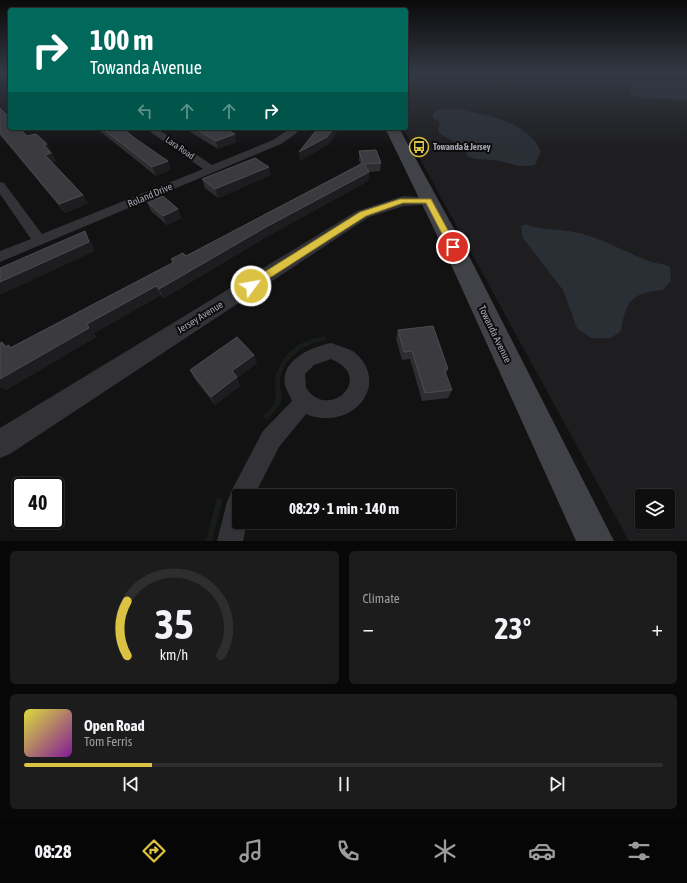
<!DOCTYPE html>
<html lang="en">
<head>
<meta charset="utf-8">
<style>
	body { margin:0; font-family:"Asap Condensed",sans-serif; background:#1c1c1c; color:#f1f3f6; height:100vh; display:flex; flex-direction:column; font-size:15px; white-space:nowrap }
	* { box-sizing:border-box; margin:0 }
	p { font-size:13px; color:#9b9c9e }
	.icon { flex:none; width:22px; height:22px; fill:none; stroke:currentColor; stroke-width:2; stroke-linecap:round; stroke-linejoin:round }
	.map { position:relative; height:541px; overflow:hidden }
	.details { display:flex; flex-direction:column; gap:10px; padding:10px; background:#080808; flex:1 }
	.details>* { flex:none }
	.hud { position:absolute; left:8px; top:8px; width:400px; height:122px; border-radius:4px; box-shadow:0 1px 3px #0004,0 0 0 1px #2e2e2e; background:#00695c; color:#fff; overflow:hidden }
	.tools { position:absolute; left:635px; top:489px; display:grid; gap:8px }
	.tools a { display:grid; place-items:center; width:40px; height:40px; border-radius:4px; background:#0e0e0e; box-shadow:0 1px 3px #0004,0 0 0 1px #2e2e2e; font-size:20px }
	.speed { position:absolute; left:12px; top:477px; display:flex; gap:8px; font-size:20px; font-weight:700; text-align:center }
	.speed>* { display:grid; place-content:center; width:52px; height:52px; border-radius:50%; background:#0e0e0e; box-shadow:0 1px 3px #0004,0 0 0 1px #2e2e2e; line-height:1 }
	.speed .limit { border:2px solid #111; border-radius:6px; background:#fff; color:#111 }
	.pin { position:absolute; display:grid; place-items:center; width:34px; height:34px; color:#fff; margin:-17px; border:2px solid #fff; border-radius:50%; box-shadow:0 1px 4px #0007 }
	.me { position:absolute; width:44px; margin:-22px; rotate:58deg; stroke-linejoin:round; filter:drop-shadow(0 0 3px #0008) }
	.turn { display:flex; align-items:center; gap:14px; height:84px; padding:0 16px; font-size:18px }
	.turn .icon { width:52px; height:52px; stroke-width:2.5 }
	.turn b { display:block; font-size:28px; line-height:34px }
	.lanes { display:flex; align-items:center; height:38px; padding:0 16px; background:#0003; justify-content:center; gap:20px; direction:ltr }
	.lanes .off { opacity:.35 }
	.big { font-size:30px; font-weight:700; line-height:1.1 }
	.details .tile { flex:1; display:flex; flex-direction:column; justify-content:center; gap:6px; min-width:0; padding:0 14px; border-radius:6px; background:#1c1c1c }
	.details .dial { align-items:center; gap:0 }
	.dial svg { height:104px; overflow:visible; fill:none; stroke:#2e2e2e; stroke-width:7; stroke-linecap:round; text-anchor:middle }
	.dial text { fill:#f1f3f6; stroke:none }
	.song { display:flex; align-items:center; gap:12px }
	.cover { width:48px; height:48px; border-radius:6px; background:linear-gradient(135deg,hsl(60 70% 55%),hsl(290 70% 35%)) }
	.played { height:4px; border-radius:2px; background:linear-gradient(90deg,#dbc242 20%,#2e2e2e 20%) }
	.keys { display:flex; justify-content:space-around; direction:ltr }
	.heat { display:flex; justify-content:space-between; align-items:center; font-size:22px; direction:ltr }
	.details .tiles { flex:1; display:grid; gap:10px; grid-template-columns:1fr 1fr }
	.tile:last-child { grid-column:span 2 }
	.trip { position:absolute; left:232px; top:489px; width:224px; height:40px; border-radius:4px; background:#0e0e0e; box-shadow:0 1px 3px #0004,0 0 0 1px #2e2e2e; font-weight:700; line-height:40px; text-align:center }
	.menu { display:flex; height:64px; justify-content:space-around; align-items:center; background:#060606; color:#9b9c9e }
	.menu .icon { width:28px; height:28px }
	.menu .on { color:#dbc242 }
	.menu b { font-size:18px; color:#f1f3f6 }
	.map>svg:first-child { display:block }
</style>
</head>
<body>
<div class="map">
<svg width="687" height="541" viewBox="0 0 687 541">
	<rect width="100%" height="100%" fill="#121213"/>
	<path fill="#1e1e20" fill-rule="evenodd" d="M406 72H687V541H629L403 128H406ZM642 496H668V522H642Z"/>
	<g fill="#181d1a">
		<path d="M326 337V340C304 344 283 357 280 381 280 388 282 395 281 403L267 420 263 416C267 412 273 407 275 401 277 395 274 387 275 380 279 356 301 337 326 337Z"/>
		<path d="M217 498 223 500 212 541H206Z"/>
	</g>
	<g fill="#2a2e35">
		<path d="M658 80 687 84V101C669 97 649 102 632 95L630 90 632 84 645 81Z"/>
		<path d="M457 109C481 114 514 119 532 138 536 141 538 147 541 151L535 165C516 169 508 161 492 160 483 159 476 161 467 156 463 142 448 142 438 131L440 122 433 118V113L439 110Z"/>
		<path d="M526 224C535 230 562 229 574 232 600 237 625 252 649 261 656 264 663 263 670 267L671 281 663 290C632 293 626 300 621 331L611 338H591L577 328 563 290 523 238 521 226Z"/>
	</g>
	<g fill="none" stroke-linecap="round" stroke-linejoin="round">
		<g fill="#333337" fill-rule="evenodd">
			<path d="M145 128H156L212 165 273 140 291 128H301L294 135 281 144 0 262V251L31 239 0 194V182L4 183 42 234 203 169Z"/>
			<path d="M331 343C338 346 348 348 354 352 392 383 353 433 306 414L279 447 254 496H239V522H247L243 541H217L227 502 233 488 263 431 292 401C290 396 287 391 285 386 280 360 311 347 331 343ZM331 359C376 377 329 422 306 388L305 374 314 365Z"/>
		</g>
		<path fill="#333337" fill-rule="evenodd" d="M403 196 434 198 437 201 434 204 404 206 369 217 10 454 0 458V428L357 211Z"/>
		<g fill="#414247" fill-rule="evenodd">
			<path d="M0 72H10L0 77Z"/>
			<path d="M385 128H399L471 260 614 541H576L449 260Z"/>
		</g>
	</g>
	<g fill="#2e2e31">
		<path d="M0 108 27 136 47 144 56 161 52 163 83 195 88 203 65 213 0 135Z"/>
		<path d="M96 128H122L171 169 156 176Z"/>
		<path d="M184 128H224L236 142 218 149Z"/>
		<path d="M359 151 381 163 380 171 369 172 368 181 268 236 164 298 161 295 94 333 96 337 6 390 2 387 0 389V343L2 342 7 346 12 347 172 263 171 259 186 256 360 164 359 159Z"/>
		<path d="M271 175 218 198 205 188 202 179Z"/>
		<path d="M147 202 178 209 181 218 167 225 151 211Z"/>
		<path d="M398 330 448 369 446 374 452 390 448 398 422 401 410 359 402 360 396 339Z"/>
		<path d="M254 355 257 363 237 378 240 386 215 405 194 378 190 370Z"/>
	</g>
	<g fill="#1d1d1f">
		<path d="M334 128H340L328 145 300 161 299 152Z"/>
		<path d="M235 134 236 142 218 149 216 141Z"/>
		<path d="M47 144 51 152 49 153 44 145Z"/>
		<path d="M51 153 56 161 50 163 45 155Z"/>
		<path d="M168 161 171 169 156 176 152 167Z"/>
		<path d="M269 167 271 175 218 198 215 189Z"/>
		<path d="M369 172 368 181 268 236 164 298 159 289 266 227Z"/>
		<path d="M83 195 88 203 65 213 59 204Z"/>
		<path d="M178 209 181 218 167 225 163 216Z"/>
		<path d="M85 231 90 240 95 251 0 295V282Z"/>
		<path d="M156 286 161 295 94 333 96 337 6 390 2 387 0 389V379L87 324Z"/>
		<path d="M254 355 257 363 237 378 240 386 215 405 211 397 232 371Z"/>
	</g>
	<g fill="#3b3b3f" stroke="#4b4c51">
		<path d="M0 108 10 118V128H19L27 136 36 134 47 144 44 145 51 153 45 155 83 195 59 204 0 133Z"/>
		<path d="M102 128H122L136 139 168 161 152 167Z"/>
		<path d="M194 128H224L235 134 216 141Z"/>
		<path d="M318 128H334L327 137 299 152Z"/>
		<path d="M376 150 381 163 364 164 369 172 266 227 159 289 156 286 87 324 89 328 0 379V343L2 342 5 347 9 345 10 348 174 262 171 259 183 253 186 256 363 163 359 151Z"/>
		<path d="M255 158 269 167 215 189 202 179Z"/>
		<path d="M163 196 178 209 163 216 147 202Z"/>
		<path d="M85 231 89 242 0 282V268Z"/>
		<path d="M433 326 448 369H444L452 390 425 393 412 351 404 352 398 330Z"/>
		<path d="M237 337 254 355 232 371 237 377 211 397 190 370Z"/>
	</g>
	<linearGradient id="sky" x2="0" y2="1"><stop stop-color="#0a0a0a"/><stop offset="0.49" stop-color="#333944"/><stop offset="1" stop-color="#333944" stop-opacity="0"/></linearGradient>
	<rect width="687" height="148" fill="url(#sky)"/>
	<path fill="#dbc242" stroke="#8e7e2b" d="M400 199H431L457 247 456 249H450L426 203H403L366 216 254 288H247V283L360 212Z"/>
	<defs>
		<g id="bus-ring" transform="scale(1)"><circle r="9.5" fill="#0d0d0e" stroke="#dbc242" stroke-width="1.5"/><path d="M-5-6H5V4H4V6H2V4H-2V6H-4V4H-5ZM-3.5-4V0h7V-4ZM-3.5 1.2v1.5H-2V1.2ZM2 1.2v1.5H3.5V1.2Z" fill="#dbc242"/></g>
	</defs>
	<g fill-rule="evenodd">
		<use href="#bus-ring" x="419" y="147"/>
	</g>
	<g text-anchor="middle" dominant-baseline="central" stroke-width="4" stroke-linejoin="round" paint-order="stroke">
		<g font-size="9" font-weight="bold" fill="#a5a6b2" stroke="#0d0d0e" text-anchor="start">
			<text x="433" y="147">Towanda &amp; Jersey</text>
		</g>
		<g font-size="9" fill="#a5a6b2" stroke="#0d0d0e">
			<text transform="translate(180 148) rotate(34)">Lara Road</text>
		</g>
		<g font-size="10" fill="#a5a6b2" stroke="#0d0d0e">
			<text transform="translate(150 195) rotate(-23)">Roland Drive</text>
			<text transform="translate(200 317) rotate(-32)">Jersey Avenue</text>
			<text transform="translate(495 334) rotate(64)">Towanda Avenue</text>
		</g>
	</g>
</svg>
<div class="tools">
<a><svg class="icon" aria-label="layers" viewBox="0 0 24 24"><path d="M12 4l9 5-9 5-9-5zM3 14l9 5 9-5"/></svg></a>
</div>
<div class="speed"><div class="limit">40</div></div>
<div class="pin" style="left:453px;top:247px;background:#d93025"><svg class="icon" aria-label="arrive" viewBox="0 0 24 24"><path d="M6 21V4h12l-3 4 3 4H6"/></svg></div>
<svg class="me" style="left:251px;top:286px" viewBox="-20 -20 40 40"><circle r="17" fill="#dbc242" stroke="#fff" stroke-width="3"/><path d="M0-11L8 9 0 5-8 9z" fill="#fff"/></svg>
<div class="trip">08:29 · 1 min · 140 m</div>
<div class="hud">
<div class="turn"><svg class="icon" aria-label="right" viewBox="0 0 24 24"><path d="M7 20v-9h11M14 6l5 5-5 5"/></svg><div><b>100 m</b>Towanda Avenue</div></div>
<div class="lanes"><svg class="icon off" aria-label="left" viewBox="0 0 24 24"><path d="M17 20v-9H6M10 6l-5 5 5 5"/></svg><svg class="icon off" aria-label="ahead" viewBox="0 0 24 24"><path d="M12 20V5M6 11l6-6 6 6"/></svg><svg class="icon off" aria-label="ahead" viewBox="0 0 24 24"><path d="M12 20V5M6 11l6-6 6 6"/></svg><svg class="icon" aria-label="right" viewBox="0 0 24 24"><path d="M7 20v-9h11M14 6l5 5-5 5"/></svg></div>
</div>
</div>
<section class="details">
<div class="tiles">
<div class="tile dial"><svg viewBox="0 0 100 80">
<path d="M14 69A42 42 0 1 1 86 69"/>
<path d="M14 69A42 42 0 0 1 14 27" stroke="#dbc242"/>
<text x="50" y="56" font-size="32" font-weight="700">35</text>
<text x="50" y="72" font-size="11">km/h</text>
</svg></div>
<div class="tile"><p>Climate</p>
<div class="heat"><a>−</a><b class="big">23°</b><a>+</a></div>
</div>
<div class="tile">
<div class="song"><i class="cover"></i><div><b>Open Road</b><p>Tom Ferris</p></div></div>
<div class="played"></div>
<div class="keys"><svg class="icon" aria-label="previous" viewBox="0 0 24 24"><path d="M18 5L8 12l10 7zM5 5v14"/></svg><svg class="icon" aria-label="pause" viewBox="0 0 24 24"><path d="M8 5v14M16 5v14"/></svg><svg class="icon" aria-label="next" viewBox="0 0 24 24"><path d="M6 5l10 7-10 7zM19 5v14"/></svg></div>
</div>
</div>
</section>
<nav class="menu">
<b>08:28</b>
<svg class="icon on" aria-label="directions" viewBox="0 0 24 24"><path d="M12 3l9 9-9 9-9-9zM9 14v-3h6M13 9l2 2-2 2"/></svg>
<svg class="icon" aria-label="music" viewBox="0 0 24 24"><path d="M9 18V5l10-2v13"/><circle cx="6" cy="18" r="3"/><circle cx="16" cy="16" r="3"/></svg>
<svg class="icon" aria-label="phone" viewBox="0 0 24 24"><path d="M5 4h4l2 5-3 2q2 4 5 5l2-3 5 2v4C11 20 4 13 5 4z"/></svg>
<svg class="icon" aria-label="climate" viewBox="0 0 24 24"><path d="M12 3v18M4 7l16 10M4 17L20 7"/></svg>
<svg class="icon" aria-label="car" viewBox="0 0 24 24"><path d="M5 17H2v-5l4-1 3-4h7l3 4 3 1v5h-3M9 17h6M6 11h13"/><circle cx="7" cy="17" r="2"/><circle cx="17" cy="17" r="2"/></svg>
<svg class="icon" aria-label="filters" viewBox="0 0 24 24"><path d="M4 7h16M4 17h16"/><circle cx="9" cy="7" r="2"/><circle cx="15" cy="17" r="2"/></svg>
</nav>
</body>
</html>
